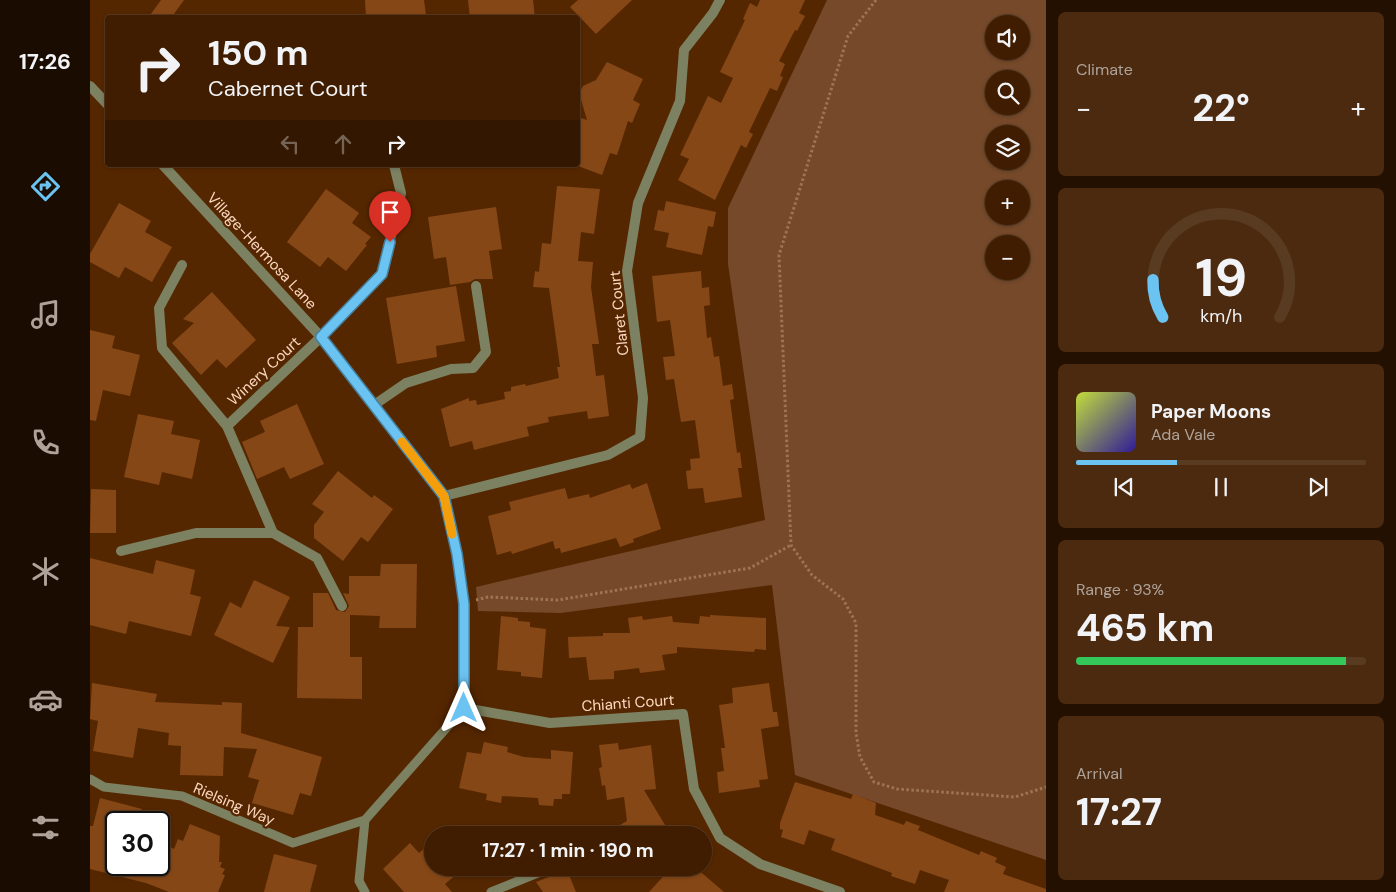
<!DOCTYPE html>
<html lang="en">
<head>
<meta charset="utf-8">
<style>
	body { margin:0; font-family:"DM Sans",sans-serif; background:#4b2a0f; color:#f1f3f6; height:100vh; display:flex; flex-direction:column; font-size:19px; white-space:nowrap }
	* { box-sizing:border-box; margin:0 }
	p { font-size:16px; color:#aea299 }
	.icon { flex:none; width:28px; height:28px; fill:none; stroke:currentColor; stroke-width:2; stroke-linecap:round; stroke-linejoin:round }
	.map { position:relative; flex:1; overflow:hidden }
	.panel { display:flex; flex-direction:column; gap:12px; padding:12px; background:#231000; width:350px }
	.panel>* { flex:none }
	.hud { position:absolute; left:15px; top:15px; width:475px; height:152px; border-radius:5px; box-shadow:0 1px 4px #0004,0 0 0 1px #593b22; background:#401d00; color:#f1f3f6; overflow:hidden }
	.controls { position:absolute; left:895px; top:15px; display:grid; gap:10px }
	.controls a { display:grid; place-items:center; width:45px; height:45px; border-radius:50%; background:#401d00; box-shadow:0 1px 4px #0004,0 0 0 1px #593b22; font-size:25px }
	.speed { position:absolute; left:15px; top:811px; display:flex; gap:10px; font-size:25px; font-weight:700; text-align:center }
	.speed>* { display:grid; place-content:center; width:65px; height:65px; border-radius:50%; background:#401d00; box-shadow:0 1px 4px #0004,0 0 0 1px #593b22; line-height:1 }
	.speed .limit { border:2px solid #111; border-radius:8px; background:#fff; color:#111 }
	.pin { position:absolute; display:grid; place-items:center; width:42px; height:42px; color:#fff; margin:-51px -21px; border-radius:50% 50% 50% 0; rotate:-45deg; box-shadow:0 0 5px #0007 }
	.pin .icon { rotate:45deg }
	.me { position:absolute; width:55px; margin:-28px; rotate:0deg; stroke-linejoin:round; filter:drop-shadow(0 0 4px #0008) }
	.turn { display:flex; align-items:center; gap:18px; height:105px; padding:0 20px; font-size:22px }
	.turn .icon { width:65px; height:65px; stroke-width:2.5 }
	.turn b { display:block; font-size:35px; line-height:42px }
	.lanes { display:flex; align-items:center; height:48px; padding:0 20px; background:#0003; justify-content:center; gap:25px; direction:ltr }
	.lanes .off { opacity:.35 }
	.big { font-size:38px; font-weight:700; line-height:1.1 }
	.panel .tile { flex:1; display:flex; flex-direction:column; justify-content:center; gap:8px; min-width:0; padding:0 18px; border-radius:8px; background:#4b2a0f }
	.panel .dial { align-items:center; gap:0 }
	.dial svg { height:130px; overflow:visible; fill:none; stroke:#593b22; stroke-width:7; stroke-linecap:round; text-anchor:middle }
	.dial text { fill:#f1f3f6; stroke:none }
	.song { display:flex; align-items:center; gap:15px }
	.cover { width:60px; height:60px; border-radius:8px; background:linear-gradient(135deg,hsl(70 70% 55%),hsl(250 70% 35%)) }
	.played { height:5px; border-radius:2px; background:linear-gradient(90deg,#6bc3f2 35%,#593b22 35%) }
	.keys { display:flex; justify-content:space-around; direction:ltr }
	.heat { display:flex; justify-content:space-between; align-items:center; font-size:28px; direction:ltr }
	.charge { height:8px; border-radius:4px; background:linear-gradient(90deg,#34c759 93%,#593b22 0) }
	.trip { position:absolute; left:334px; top:826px; width:288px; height:50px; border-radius:25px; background:#401d00; box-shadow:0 1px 4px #0004,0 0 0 1px #593b22; font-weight:700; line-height:50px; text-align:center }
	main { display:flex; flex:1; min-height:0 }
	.dock { display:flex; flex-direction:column; width:90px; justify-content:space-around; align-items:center; background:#1a0c00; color:#aea299 }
	.dock .icon { width:35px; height:35px }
	.dock .current { color:#6bc3f2 }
	.dock b { font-size:22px; color:#f1f3f6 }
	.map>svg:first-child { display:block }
</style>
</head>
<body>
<main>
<nav class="dock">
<b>17:26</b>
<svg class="icon current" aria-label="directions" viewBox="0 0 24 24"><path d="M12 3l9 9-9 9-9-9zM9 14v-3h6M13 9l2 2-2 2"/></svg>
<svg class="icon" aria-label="music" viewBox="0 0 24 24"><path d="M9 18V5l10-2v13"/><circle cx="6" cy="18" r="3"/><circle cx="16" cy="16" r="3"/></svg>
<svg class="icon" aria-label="phone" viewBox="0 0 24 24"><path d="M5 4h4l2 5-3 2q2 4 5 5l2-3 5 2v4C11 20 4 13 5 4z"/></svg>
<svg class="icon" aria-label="climate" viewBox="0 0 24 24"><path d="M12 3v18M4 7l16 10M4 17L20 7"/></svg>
<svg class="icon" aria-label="car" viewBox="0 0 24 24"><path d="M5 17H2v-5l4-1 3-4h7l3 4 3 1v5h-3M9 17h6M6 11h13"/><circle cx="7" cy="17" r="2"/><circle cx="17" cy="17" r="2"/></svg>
<svg class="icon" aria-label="filters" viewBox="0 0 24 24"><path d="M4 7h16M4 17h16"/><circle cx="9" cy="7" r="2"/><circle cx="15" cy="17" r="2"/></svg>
</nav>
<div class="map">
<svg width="956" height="892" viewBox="0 0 956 892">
	<rect width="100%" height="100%" fill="#552700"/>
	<path fill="#75492a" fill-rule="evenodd" d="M737 0H956V860L705 775 682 585 471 613 388 611 386 587 675 520 638 264V208ZM904 24H931V51H904ZM904 79H931V106H904ZM904 134H931V161H904ZM904 189H931V216H904ZM904 244H931V271H904Z"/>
	<g fill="#864716">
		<path d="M71 0H94L81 18H58Z"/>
		<path d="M275 0H334L336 15 329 18H276Z"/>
		<path d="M378 0H443L445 18H380Z"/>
		<path d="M488 0H542L506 34 480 7Z"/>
		<path d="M670 0H715L709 13 715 16 707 31 705 30 689 61 695 64 690 76 693 77 687 91 680 88 659 132 663 134 656 148 651 145 625 200 588 180 599 159 590 155 618 96 631 103 643 78 630 72 655 20 653 19 660 3 667 7Z"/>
		<path d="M517 62 553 79 543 100 550 104 542 123 538 121 527 155 520 153 512 175 488 166V117L497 120 489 93 493 86 506 80Z"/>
		<path d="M467 186 510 189 504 234 491 232 488 261 503 262 501 287 509 344H502L506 376 514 375 519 416 498 419 497 411 458 417 459 422 437 427 439 436 384 450 382 441 360 447 351 409 379 398V401L386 400 387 405 415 399 414 392 421 391V387L435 384 436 386 469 378 467 367H470L459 288 443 287 445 271 449 272 452 243 461 244Z"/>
		<path d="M236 189 269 213 262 223 281 237 275 244 277 245 256 271 238 257 230 267 197 242Z"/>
		<path d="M576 201 626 212 623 227 618 226 612 255 576 247 579 233 564 230 568 210 574 211Z"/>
		<path d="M29 203 61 221 55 232 82 247 62 282 35 267 29 278 0 262V254Z"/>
		<path d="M406 207 412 249 399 251 403 279H385L380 282 360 285 356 257 344 259 338 217Z"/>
		<path d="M611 271 612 288 619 287 620 305 614 306 617 338 621 337 624 357 629 356 633 386 642 384 644 399 640 400 647 453 650 452 652 468H648L652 497 615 503 613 488 598 489 596 471 601 470 600 459 610 458 605 420 591 422 584 379 576 380 573 357 585 356 580 320 567 322 562 276Z"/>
		<path d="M366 286 375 341 346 346 347 357 307 364 296 298Z"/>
		<path d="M122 292 166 340 136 368 127 359 111 375 82 343 104 323 93 319Z"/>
		<path d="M0 330 25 336 22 348 50 355 40 396 13 390 6 421 0 420Z"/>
		<path d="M207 404 234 464 200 479 194 467 167 479 152 442 175 432 170 421Z"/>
		<path d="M48 414 84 421 81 434 110 440 102 479 72 472 69 485 34 477Z"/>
		<path d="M248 471 282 498 284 495 303 509 278 542 271 537 253 561 224 538V525L234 512 222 504Z"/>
		<path d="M557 483 571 529 543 539 544 542 530 547 526 538 471 553 470 548 465 549 463 541 422 554 421 551 407 555 398 516 421 510 419 502 475 488 478 499 499 494 500 498 540 484 542 489Z"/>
		<path d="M1 489 26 490V533H0Z"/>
		<path d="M0 558 63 574 66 560 105 570 100 594 111 597 101 636 39 621 36 634 0 625Z"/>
		<path d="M291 564H327L326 628H289L290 616 260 615V657H272V699L207 698 208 627H223V593H238L246 610 255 612 259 606 253 593 259 594V576H290Z"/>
		<path d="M164 580 200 597 186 626 200 627 183 663 124 635 140 602 151 608Z"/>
		<path d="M620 615 676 618V650L665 649 664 652 587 647V653L572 655 575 670 550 673 549 668 524 671V679L499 680 496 657 479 658 478 637 513 636V633H540L538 618 552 616 553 620 582 616 583 622 609 624 610 616 620 617Z"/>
		<path d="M411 616 428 618V621L440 622V627L456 629 452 678 431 676V672L407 670Z"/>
		<path d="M2 683 67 694 65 702 132 705V702L152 703 151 733 232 757 221 796 210 793 203 815 162 803 169 780 158 777 167 749 134 747 133 776 90 775 91 746 78 745 79 733 48 728 43 758 3 751 8 721 0 719Z"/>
		<path d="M679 683 683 712H687L689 726 671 729 678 779 669 780 670 787 629 793 627 772 634 771 631 748H635L629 705 643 703 642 688Z"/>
		<path d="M394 742 418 747 417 752 434 757 461 759V750L483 752 480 794H472V799H464L463 806 449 805 448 798 412 796 411 803 396 800 397 794 369 788 377 752 391 754Z"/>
		<path d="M528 743 529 750 561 745 566 789 554 790 575 825 572 826 577 835H512L537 821 534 797 517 800 515 785 512 786 509 768 512 767 509 745Z"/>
		<path d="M705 782 761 799 763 794 786 803 785 815 814 825 816 821 830 826 828 830 889 855 891 851 907 858 905 862 916 867 913 874 956 889V892H854L859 880 830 870 825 884 801 876 802 873 741 850 745 839 719 830 714 845 691 837 693 830 690 829V823Z"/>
		<path d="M10 798 52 809 48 822H26V865H70L80 847 84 849 88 839 93 841 100 824 130 836 129 862H132L130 867 135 869 132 874 135 875 128 892H79L56 883 0 869V826H3Z"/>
		<path d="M342 842V868H374L355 884 362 892H314L293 869 320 843 329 853Z"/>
		<path d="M184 854 227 865 220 892H174Z"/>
		<path d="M581 868H606L634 892H559Z"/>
		<path d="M477 870 486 892H453L446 882Z"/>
	</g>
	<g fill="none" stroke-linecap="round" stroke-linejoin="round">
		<g stroke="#9e7554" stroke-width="3" stroke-dasharray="2.5 2.5" stroke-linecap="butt">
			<path d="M786 0 758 36 689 255 701 545 722 575 753 599 766 623V733L770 757 784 782 807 789 925 797 956 787"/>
			<path d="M386 600 398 597 468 600 660 568 701 545"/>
		</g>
		<g stroke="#7c8161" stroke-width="9">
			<path d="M0 779 14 787 92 796 203 843 275 820"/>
			<path d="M275 892 269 881 275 820 374 708"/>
			<path d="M401 892 460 868"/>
		</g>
		<g stroke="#7c8161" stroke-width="10">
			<path d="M0 86 18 105"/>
			<path d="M73 165 231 337 354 496 367 554 374 604V708L460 723 593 714 604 789 630 838 670 864 750 892"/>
			<path d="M92 265 69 308 72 348 137 426 183 533 227 558 252 606"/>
			<path d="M284 405 316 383 361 369 383 368 396 352 386 286"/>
			<path d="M137 426 231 337 292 274 311 193 304 165"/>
			<path d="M354 496 518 455 550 437 553 398 537 271 548 203 590 101 594 50 623 13 630 0"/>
			<path d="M31 551 106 533H183"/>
		</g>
	</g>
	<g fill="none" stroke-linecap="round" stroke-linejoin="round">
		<g stroke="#467f9d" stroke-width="12">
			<path id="route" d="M300 242 292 274 231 337 354 496 367 554 374 604V708"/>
		</g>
		<use href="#route" stroke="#6bc3f2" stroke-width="9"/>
		<path stroke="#f59e0b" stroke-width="9" d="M312 442 354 496 362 534"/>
	</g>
	<g text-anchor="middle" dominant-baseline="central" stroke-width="4.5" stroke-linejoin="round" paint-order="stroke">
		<g font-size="15" fill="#fcd8c0" stroke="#552700">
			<text transform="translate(172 251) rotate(47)">Village-Hermosa Lane</text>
			<text transform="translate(529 313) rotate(-96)">Claret Court</text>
			<text transform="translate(174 371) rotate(-43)">Winery Court</text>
			<text transform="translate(538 703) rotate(-4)">Chianti Court</text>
			<text transform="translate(144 804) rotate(23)">Rielsing Way</text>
		</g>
	</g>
</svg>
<div class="controls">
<a><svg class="icon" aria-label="sound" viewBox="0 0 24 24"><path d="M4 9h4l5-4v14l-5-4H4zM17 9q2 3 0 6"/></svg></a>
<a><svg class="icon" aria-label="search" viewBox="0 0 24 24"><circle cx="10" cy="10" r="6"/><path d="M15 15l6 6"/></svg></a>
<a><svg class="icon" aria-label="layers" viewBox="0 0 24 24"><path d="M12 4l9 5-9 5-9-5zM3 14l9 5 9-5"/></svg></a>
<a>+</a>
<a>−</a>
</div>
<div class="speed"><div class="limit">30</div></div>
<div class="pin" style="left:300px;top:242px;background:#d93025"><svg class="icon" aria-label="arrive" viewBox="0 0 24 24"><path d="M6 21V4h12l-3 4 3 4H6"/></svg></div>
<svg class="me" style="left:374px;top:708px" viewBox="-20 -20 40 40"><path d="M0-17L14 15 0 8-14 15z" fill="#6bc3f2" stroke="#fff" stroke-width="4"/></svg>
<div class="trip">17:27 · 1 min · 190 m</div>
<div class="hud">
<div class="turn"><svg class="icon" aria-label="right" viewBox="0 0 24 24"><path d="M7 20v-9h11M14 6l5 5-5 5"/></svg><div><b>150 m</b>Cabernet Court</div></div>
<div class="lanes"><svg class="icon off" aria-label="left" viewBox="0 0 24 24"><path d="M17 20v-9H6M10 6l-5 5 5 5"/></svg><svg class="icon off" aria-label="ahead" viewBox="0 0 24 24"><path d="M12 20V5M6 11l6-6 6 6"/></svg><svg class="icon" aria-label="right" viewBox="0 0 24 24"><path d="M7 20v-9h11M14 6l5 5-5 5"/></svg></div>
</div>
</div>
<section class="panel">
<div class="tile"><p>Climate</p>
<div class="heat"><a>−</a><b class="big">22°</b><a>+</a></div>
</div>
<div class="tile dial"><svg viewBox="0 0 100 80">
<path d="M14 69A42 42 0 1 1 86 69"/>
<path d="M14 69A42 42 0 0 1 8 46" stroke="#6bc3f2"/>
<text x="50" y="56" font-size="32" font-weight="700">19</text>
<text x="50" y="72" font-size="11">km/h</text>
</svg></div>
<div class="tile">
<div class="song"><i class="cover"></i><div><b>Paper Moons</b><p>Ada Vale</p></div></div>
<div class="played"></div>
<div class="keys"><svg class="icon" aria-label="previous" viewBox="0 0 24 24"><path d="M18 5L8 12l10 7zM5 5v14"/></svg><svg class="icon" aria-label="pause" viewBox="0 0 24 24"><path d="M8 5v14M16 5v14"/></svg><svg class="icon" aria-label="next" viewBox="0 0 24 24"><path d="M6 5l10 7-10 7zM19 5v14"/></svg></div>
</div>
<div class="tile"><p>Range · 93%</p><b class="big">465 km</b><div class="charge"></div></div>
<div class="tile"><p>Arrival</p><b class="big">17:27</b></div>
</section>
</main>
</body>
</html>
